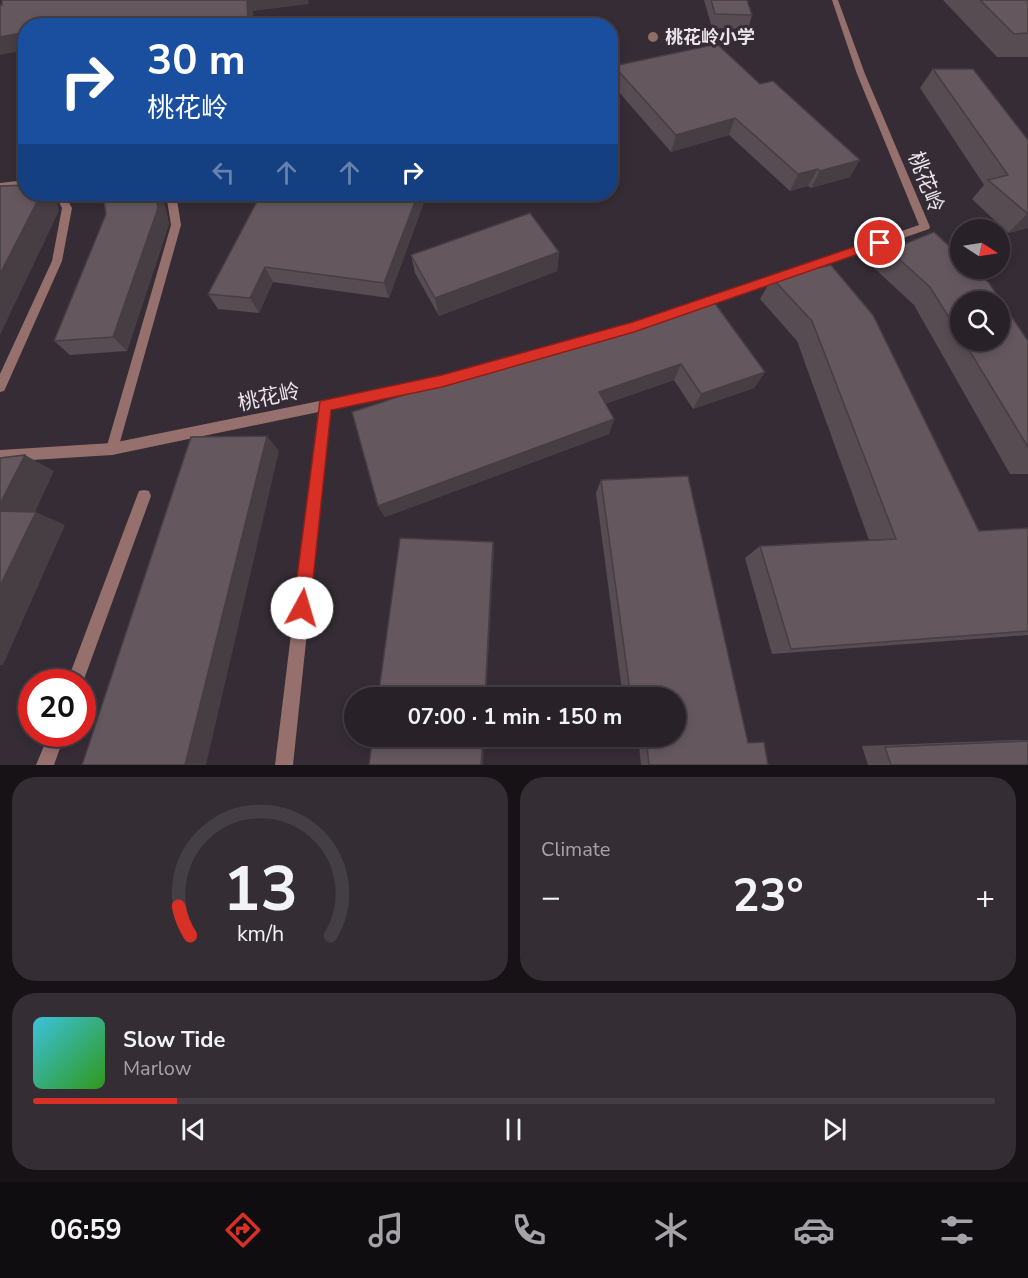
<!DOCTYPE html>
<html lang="en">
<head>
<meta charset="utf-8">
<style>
	body { margin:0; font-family:"Nunito Sans","Noto Sans SC",sans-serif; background:#342e34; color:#f1f3f6; height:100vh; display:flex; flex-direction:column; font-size:22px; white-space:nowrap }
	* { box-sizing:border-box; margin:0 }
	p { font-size:20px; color:#a5a3a8 }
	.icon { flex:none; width:33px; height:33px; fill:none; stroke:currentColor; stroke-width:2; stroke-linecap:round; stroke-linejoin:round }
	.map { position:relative; height:765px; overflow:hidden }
	.sheet { display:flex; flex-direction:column; gap:12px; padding:12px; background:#161216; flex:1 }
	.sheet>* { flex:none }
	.hud { position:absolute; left:18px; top:18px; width:600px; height:183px; border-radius:24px; box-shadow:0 3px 9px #0003,0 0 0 2px #443e45; background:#1a4fa0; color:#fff; overflow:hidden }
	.needle { width:39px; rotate:102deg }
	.fabs { position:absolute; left:950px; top:219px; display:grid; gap:12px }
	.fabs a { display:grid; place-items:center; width:60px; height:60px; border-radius:50%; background:#282128; box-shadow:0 3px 9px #0003,0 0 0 2px #443e45; font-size:30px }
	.speed { position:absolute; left:18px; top:669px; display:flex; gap:12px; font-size:30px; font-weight:700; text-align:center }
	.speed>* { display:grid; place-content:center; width:78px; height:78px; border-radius:50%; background:#282128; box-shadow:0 3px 9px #0003,0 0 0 2px #443e45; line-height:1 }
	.speed .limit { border:9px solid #d22; background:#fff; color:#111 }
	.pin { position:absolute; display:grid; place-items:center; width:51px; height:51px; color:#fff; margin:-26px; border:3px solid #fff; border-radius:50%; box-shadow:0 2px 6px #0007 }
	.me { position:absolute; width:66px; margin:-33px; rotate:6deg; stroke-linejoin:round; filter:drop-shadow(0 0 4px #0008) }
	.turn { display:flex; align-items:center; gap:21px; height:126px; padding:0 30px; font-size:27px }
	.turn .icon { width:78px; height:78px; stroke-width:2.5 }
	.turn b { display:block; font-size:42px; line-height:51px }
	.lanes { display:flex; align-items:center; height:57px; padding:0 30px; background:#0003; justify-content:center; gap:30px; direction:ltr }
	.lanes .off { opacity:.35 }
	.big { font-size:45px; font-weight:700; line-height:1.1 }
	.sheet .tile { flex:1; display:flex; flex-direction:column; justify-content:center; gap:9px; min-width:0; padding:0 21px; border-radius:24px; background:#342e34 }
	.sheet .dial { align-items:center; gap:0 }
	.dial svg { height:156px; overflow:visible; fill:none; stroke:#443e45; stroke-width:7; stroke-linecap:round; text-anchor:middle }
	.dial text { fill:#f1f3f6; stroke:none }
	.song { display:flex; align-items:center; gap:18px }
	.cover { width:72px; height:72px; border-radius:9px; background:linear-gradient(135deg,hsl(190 70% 55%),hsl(110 70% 35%)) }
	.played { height:6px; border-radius:3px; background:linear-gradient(90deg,#d93025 15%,#443e45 15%) }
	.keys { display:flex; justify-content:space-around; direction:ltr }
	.heat { display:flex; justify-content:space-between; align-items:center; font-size:33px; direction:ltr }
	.sheet .tiles { flex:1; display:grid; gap:12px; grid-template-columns:1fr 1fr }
	.tile:last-child { grid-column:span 2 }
	.trip { position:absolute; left:344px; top:687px; width:342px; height:60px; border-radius:30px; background:#282128; box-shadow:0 3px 9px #0003,0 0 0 2px #443e45; font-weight:700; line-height:60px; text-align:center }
	.tab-bar { display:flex; height:96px; justify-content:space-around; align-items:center; background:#100d10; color:#a5a3a8 }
	.tab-bar .icon { width:42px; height:42px }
	.tab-bar .on { color:#d93025 }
	.tab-bar b { font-size:27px; color:#f1f3f6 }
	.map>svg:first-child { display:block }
</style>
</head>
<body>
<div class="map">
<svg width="1028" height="765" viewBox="0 0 1028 765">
	<rect width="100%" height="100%" fill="#352c35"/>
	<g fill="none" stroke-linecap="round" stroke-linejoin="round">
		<g fill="#96706d" fill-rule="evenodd">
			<path d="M26 180V186L0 189V183Z"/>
			<path d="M55 194H64L72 208 62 261 6 387 4 391 0 392V374L52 261 62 208Z"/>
			<path d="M166 194H176L181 225 118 449 117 453 112 455 107 453 106 449 171 225Z"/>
			<path d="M325 400 329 401 331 405 293 765H275L319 405 321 401Z"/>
		</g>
		<g fill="#96706d" fill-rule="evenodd">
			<path d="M832 0H838L865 74 930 227 929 229 638 330 557 354 553 352 551 349 553 346 633 323 919 225 857 74Z"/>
			<path d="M480 365 484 367 486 370 484 373 443 386 112 455 0 462V450L112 443 443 376Z"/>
			<path d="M144 490 149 491 151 496 83 682H67L137 496 139 491Z"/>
			<path d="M49 734H65L54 765H36Z"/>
		</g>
	</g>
	<g fill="#564c51" fill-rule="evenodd">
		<path d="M704 0H747L752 15 748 29 712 28Z"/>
		<path d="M943 0H1028V57H997Z"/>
		<path d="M717 44 850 177 811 188 808 186 790 191 729 135 671 152 611 83 614 66Z"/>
		<path d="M933 69 1028 140V228L1008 233 972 199 984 185 920 88Z"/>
		<path d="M103 194H162L169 224 127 351 70 355 54 341 106 214Z"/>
		<path d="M261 194H427L389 298 273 282 259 313 218 309 208 294Z"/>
		<path d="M889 250 1028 341V474H1010L914 305 874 268ZM960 302 999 340H960Z"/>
		<path d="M559 252 557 271 439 316 415 273 411 255Z"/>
		<path d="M831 265 979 531 1028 528V635L772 654 745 558 760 546 869 540 797 341 760 299 772 278Z"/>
		<path d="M574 347 765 372 754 388 693 409 674 380 605 404 614 419 609 434 385 517 378 506Z"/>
		<path d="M601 480 748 742H764L768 765H641L638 736H675V698H623L596 493Z"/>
		<path d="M1014 740H1028V765H868L862 746Z"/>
	</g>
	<g fill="#463e42">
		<path d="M247 0H308L309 4 253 11 254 26H248Z"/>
		<path d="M26 32V50L0 55V37Z"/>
		<path d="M735 118 729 135 671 152 676 135Z"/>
		<path d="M26 129V136L20 130Z"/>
		<path d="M860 160 850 177 811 188 820 171Z"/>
		<path d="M818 169 808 186 790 191 798 174Z"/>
		<path d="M41 194H49L57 203 59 211 0 335V274Z"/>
		<path d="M155 194H162L169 224 127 351 113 337Z"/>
		<path d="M418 194H427L389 298 384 283Z"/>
		<path d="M1027 214H1028V228L1008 233Z"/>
		<path d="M559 252 557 271 439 316 435 298Z"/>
		<path d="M265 267 273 282 259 313 250 298Z"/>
		<path d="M681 364 674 380 595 407 599 392Z"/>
		<path d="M765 372 754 388 693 409 701 394Z"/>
		<path d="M614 419 609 434 385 517 378 506Z"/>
		<path d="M267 436 279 451 206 765H185Z"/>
		<path d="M25 455 54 471 29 525 0 512V504Z"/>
		<path d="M36 512 65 525 3 665H0V586Z"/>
		<path d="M493 542 494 552 486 698H485Z"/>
		<path d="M483 736H484L483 765H481Z"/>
	</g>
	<g fill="#64585e" stroke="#463e42" stroke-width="1.5">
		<path d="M2 0H247L248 26H26V32L0 37V5H2Z"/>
		<path d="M711 0H747L752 15 715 14Z"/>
		<path d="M980 0H1028V33L1014 34Z"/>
		<path d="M717 44 760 84 773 81 860 160 820 171 818 169 798 174 735 118 676 135 614 66Z"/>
		<path d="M933 69H973L1028 140V214L988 180 1008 175Z"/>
		<path d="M26 116V129L20 130Z"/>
		<path d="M26 185V194H41L0 274V186Z"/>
		<path d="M103 194H155L158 208 113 337 54 341 106 214Z"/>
		<path d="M261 194H418L384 283 265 267 250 298 208 294Z"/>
		<path d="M530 213 559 252 435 298 411 255Z"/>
		<path d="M934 232 960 256V268H973L989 283 1028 341V447L963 340H999V302H960V335L930 287 889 250Z"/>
		<path d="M831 265 873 315 979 531 1028 528V631L791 649 760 546 896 539 812 321 772 278Z"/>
		<path d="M714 302 765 372 701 394 681 364 599 392 614 419 378 506 352 412 570 340 574 347Z"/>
		<path d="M267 436 185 765H82L191 437Z"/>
		<path d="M25 455 0 504V458Z"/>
		<path d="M688 476 748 743 764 742 768 765H649L646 736H675V698H631L601 480Z"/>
		<path d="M0 511 36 512 0 586Z"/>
		<path d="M400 538 493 542 485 698H378Z"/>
		<path d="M373 736H483L481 765H369Z"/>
		<path d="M1028 741V765H891L885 747Z"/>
	</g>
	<path fill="#d93025" stroke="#8d1f18" stroke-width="1.5" d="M880 238 886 243 884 245 634 332 442 387 331 410 310 608 308 614 302 616 295 614 293 608 320 401 442 375 633 322Z"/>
	<circle fill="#8d6e63" stroke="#352c35" stroke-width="2" cx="653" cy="37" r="6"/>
	<g text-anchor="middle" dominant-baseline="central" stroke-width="6" stroke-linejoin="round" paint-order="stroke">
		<g font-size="18" font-weight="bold" fill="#ebe5eb" stroke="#352c35" text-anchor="start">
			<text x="665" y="37">桃花岭小学</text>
		</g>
		<g font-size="21" fill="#ebe5eb" stroke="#352c35">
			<text transform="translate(926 182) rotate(69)">桃花岭</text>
			<text transform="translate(269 397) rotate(-12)">桃花岭</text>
		</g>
	</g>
</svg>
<div class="fabs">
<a><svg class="needle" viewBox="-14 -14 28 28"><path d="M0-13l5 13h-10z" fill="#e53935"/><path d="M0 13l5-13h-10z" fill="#a5a3a8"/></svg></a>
<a><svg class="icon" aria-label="search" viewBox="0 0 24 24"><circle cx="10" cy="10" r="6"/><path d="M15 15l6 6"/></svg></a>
</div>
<div class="speed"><div class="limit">20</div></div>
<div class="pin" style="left:880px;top:243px;background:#d93025"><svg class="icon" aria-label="arrive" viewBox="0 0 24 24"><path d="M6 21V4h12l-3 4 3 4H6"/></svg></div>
<svg class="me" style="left:302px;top:608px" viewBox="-20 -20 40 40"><circle r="19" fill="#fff"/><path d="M0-13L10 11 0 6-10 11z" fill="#d93025"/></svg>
<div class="trip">07:00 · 1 min · 150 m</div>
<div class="hud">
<div class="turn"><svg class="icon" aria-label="right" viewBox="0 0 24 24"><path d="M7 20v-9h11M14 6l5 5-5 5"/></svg><div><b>30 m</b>桃花岭</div></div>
<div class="lanes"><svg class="icon off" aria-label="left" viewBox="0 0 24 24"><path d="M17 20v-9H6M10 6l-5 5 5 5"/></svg><svg class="icon off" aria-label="ahead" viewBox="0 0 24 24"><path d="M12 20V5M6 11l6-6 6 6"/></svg><svg class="icon off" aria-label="ahead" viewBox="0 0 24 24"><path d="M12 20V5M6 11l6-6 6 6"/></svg><svg class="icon" aria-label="right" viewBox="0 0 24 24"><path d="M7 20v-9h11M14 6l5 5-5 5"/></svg></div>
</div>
</div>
<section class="sheet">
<div class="tiles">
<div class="tile dial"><svg viewBox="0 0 100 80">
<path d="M14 69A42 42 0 1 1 86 69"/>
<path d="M14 69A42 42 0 0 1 8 54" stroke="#d93025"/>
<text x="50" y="56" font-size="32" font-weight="700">13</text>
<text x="50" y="72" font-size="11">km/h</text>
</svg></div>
<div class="tile"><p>Climate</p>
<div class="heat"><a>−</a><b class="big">23°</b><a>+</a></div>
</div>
<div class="tile">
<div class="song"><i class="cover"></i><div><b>Slow Tide</b><p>Marlow</p></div></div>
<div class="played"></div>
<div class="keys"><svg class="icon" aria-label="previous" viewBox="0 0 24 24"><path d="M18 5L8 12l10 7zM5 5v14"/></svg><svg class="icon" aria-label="pause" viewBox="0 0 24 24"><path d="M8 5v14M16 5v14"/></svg><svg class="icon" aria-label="next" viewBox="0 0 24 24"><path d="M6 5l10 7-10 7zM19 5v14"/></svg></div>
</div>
</div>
</section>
<nav class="tab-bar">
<b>06:59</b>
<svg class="icon on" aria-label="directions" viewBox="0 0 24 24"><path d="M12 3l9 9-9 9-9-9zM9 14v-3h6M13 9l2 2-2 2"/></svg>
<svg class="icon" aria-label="music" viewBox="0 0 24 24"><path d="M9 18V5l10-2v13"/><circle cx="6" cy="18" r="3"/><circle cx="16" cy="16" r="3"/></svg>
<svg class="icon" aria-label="phone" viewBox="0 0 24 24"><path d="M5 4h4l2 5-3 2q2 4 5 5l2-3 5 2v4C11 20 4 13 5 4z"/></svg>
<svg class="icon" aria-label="climate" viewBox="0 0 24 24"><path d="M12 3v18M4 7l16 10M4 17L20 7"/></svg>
<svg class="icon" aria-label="car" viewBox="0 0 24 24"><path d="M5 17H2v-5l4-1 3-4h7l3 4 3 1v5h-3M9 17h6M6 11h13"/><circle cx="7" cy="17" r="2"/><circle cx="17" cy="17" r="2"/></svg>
<svg class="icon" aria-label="filters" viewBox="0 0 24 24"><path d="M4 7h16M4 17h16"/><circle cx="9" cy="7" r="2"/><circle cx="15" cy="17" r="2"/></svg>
</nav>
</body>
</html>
